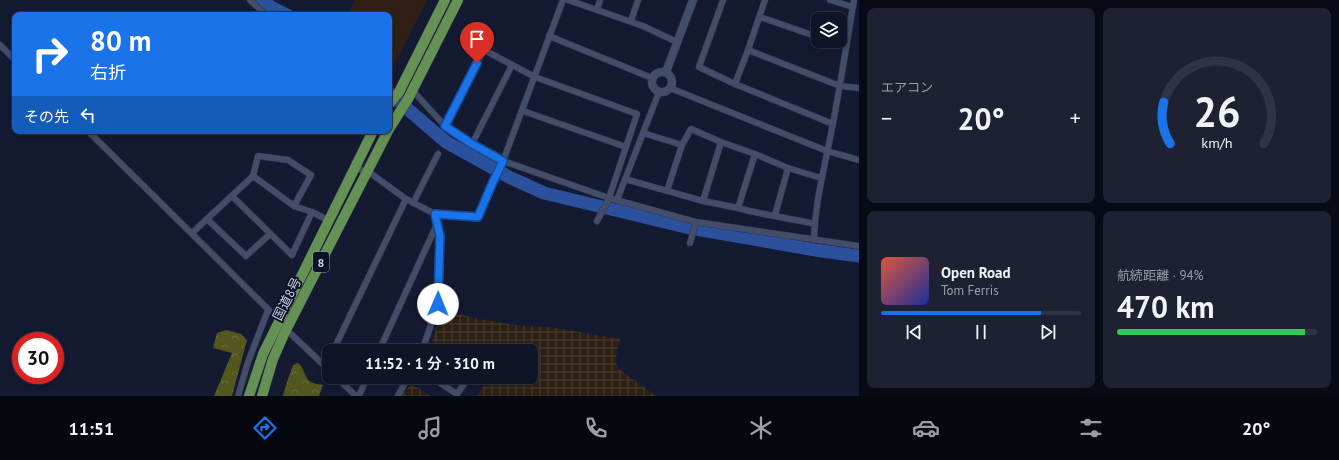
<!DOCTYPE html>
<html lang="ja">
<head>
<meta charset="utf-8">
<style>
	body { margin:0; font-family:"PT Sans","Noto Sans JP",sans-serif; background:#1d2132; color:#f1f3f6; height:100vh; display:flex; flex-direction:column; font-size:15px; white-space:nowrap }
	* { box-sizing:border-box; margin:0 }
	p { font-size:13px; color:#9b9ea7 }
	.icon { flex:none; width:22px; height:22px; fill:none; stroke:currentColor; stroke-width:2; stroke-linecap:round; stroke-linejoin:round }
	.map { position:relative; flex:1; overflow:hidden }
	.drawer { display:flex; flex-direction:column; gap:8px; padding:8px; background:#080b15; width:480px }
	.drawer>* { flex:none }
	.top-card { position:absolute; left:12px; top:12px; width:380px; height:122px; border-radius:8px; box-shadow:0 2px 6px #0003,0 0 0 1px #2f3343; background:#1a73e8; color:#fff; overflow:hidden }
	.buttons { position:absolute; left:811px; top:12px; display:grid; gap:8px }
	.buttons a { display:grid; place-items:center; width:36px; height:36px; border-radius:8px; background:#0f1426; box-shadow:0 2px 6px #0003,0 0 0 1px #2f3343; font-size:20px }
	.speed { position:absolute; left:12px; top:332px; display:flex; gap:8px; font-size:20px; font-weight:700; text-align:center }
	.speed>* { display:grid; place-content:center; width:52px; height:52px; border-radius:50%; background:#0f1426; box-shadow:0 2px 6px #0003,0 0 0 1px #2f3343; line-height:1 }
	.speed .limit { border:6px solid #d22; background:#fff; color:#111 }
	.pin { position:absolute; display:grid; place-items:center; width:34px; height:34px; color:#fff; margin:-41px -17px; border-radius:50% 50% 50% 0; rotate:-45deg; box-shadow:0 0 4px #0007 }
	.pin .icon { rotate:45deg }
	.me { position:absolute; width:44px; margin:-22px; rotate:1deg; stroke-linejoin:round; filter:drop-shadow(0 0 3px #0008) }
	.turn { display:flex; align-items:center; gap:14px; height:84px; padding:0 12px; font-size:18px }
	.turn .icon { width:52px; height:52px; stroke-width:2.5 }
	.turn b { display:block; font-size:28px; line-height:34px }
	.then { display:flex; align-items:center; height:38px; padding:0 12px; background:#0003; gap:8px; font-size:15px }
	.big { font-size:30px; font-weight:600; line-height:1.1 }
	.drawer .tile { flex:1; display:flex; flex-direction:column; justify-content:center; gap:6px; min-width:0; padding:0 14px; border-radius:8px; background:#1d2132 }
	.drawer .dial { align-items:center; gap:0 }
	.dial svg { height:104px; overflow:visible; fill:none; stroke:#2f3343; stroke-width:7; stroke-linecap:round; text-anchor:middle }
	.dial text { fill:#f1f3f6; stroke:none }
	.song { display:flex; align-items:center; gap:12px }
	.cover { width:48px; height:48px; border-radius:6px; background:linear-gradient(135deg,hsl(10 70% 55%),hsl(230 70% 35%)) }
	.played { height:4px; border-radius:2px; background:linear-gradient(90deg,#1a73e8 80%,#2f3343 80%) }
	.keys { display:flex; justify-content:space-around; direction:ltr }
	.heat { display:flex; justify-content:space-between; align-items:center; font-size:22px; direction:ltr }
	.charge { height:6px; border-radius:3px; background:linear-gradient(90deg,#34c759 94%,#2f3343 0) }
	.drawer .tiles { flex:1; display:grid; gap:8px; grid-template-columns:repeat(2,1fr) }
	.trip { position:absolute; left:322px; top:344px; width:216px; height:40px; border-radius:8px; background:#0f1426; box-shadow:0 2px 6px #0003,0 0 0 1px #2f3343; font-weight:600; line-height:40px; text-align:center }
	.menu { display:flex; height:64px; justify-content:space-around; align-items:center; background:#06080f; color:#9b9ea7 }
	.menu .icon { width:28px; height:28px }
	.menu .on { color:#1a73e8 }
	.menu b { font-size:18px; color:#f1f3f6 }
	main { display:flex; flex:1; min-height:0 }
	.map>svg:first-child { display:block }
</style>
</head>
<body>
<main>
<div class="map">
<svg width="859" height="396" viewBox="0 0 859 396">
	<defs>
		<pattern id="industrial-grid" width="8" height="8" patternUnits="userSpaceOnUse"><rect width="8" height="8" fill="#2d2013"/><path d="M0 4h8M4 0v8" fill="none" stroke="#4a4035"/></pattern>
		<pattern id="forest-crowns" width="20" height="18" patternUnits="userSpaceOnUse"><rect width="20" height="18" fill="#53561d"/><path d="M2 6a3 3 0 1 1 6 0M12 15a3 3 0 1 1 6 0" fill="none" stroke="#6b6d3e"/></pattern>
	</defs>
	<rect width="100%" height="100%" fill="#141a32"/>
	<path fill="#2f1f15" d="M354 0H427L390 73 389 15H348Z"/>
	<g fill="url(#industrial-grid)">
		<path d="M443 310 474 318 515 325 556 328 620 339 615 361 619 369 656 396H477L487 381 481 377H531V351H446L432 341Z"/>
		<path d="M411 383 430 396H402Z"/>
	</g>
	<g fill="url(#forest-crowns)">
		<path d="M226 330 241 334 247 340 232 396H214L232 353 213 348 217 333Z"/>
		<path d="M298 363C305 368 304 378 311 382 314 384 320 384 323 385L319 396H283L286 385 293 365Z"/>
	</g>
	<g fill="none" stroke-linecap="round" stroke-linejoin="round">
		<g stroke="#2c519c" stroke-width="13">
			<path d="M262 0 271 7 287 15"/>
			<path d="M389 93 446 142 511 178 544 193 690 228 815 250 859 256"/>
		</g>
		<g stroke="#2f3346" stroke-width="7">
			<g id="minor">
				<path d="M250 0 266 15"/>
				<path d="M568 0 643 26 677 42"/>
				<path d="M723 0 699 67 735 84"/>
				<path d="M830 0 853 7"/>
				<path d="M597 10 600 0"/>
				<path d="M760 17 818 37"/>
				<path d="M631 21 638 0"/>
				<path d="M549 36 652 78"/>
				<path d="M831 41 846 46"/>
				<path d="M0 45 15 60"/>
				<path d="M748 50 765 0"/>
				<path d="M670 88 827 151 859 160"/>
				<path d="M412 90 445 126 472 144 503 161 609 198 696 222 859 246"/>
				<path d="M523 111 626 147"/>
				<path d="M833 124 735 84 748 50 840 86 859 88"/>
				<path d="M445 126 484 50 535 77 637 114 608 201 597 221"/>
				<path d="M88 131 279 320"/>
				<path d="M643 133 682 145 691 129 721 142 755 154 788 168 821 178"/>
				<path d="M721 142 703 201 738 208 755 154"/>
				<path d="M472 144 512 65"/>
				<path d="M355 167 373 175 406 199"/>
				<path d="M253 176 294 206 312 212 328 220"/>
				<path d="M625 179 703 201"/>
				<path d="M667 191 682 145"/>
				<path d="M232 196 292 255 312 212"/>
				<path d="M617 200 659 92"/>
				<path d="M413 203 438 154"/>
				<path d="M738 208C763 215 789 218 815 224"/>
				<path d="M775 215 788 168"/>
				<path d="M207 219 246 256 270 234"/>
				<path d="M192 233 253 176 258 156 288 160 311 175 294 206"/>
				<path d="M814 240C815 200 826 162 833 123 841 82 847 41 854 0"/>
				<path d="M690 243 696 222"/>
				<path d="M285 332 291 334 329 370"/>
				<path d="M423 350 435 351"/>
				<path d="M338 351 334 349 406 199 435 214"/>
				<path d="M379 351 437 224"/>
				<path d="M422 351 438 304 440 236 435 214 478 217 492 184 503 161 563 0"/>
				<path d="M336 377 356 396"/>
				<path d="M431 377 457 394 469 377"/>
				<path d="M238 396 248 362 268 310"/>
				<path d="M359 396 367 377"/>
				<path d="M398 396 408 377"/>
			</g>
		</g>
		<g stroke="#2f3346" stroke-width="9">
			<g id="tertiary">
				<circle cx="662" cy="82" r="10"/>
				<path d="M666 72 693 0"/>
			</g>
		</g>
		<g stroke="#2f3346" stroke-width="11">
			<g id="trunk">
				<path d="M389 104 399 92 445 0"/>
				<path d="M389 129 408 99 458 0"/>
				<path d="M249 396 263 354 373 131"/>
				<path d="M262 396 273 359 285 332 388 131"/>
			</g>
		</g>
		<use href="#minor" stroke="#434c68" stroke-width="6"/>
		<use href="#tertiary" stroke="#434c68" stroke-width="8"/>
		<use href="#trunk" stroke="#669154" stroke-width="10"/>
	</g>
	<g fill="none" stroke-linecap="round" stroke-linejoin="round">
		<g stroke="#114b97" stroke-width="10">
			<path id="route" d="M438 304 440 236 435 214 478 217 492 184 503 161 472 144 445 126 477 63"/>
		</g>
		<use href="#route" stroke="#1a73e8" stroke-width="7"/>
	</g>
	<g text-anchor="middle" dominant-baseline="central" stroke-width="4" stroke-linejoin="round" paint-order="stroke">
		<rect fill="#0b1128" stroke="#949aac" stroke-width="1" x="313" y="252" width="16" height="20" rx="3"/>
		<g font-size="12" font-weight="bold" fill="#ced4e5">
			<text x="321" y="262">8</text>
		</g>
		<g font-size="13" fill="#ced4e5" stroke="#0b1128">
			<text transform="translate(287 299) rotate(-63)">国道8号</text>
		</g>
	</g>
</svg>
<div class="buttons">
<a><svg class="icon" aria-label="layers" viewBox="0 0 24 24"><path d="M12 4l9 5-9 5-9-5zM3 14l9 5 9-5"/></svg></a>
</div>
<div class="speed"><div class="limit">30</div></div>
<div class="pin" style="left:477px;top:63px;background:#d93025"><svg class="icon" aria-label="arrive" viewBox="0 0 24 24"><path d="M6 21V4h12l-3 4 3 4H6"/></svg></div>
<svg class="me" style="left:438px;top:304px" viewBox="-20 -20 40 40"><circle r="19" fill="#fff"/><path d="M0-13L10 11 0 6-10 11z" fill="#1a73e8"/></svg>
<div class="trip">11:52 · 1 分 · 310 m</div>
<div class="top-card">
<div class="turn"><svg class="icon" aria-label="right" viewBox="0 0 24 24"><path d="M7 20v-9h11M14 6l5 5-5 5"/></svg><div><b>80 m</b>右折</div></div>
<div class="then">その先<svg class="icon" aria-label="left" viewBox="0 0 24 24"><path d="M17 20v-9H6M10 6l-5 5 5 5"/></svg></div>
</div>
</div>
<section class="drawer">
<div class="tiles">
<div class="tile"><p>エアコン</p>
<div class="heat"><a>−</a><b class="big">20°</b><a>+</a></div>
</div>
<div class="tile dial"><svg viewBox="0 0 100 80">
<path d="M14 69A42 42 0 1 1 86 69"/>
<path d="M14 69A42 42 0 0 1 9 37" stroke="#1a73e8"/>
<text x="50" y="56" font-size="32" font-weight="700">26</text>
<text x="50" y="72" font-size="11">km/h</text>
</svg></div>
<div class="tile">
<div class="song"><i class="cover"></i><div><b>Open Road</b><p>Tom Ferris</p></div></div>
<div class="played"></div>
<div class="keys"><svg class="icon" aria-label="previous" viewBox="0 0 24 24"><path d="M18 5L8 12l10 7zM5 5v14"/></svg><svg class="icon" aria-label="pause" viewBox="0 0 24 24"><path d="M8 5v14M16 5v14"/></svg><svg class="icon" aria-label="next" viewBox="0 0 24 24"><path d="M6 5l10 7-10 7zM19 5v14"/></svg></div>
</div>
<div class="tile"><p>航続距離 · 94%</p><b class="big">470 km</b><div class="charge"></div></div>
</div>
</section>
</main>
<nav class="menu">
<b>11:51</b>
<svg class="icon on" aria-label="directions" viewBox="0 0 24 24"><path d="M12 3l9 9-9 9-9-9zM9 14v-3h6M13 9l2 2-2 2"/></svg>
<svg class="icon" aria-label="music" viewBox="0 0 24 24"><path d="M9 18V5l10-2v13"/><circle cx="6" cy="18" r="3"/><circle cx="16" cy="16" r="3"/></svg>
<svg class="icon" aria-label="phone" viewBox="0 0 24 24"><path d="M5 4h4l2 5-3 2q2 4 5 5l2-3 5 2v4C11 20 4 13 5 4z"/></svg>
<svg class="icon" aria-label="climate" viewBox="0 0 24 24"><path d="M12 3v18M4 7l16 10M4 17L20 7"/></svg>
<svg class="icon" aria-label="car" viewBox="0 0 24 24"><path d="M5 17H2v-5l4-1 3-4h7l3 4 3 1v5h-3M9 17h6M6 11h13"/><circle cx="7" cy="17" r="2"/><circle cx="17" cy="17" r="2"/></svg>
<svg class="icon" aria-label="filters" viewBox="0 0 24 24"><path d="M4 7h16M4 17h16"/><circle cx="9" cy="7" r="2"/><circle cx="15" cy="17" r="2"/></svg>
<b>20°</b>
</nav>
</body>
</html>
